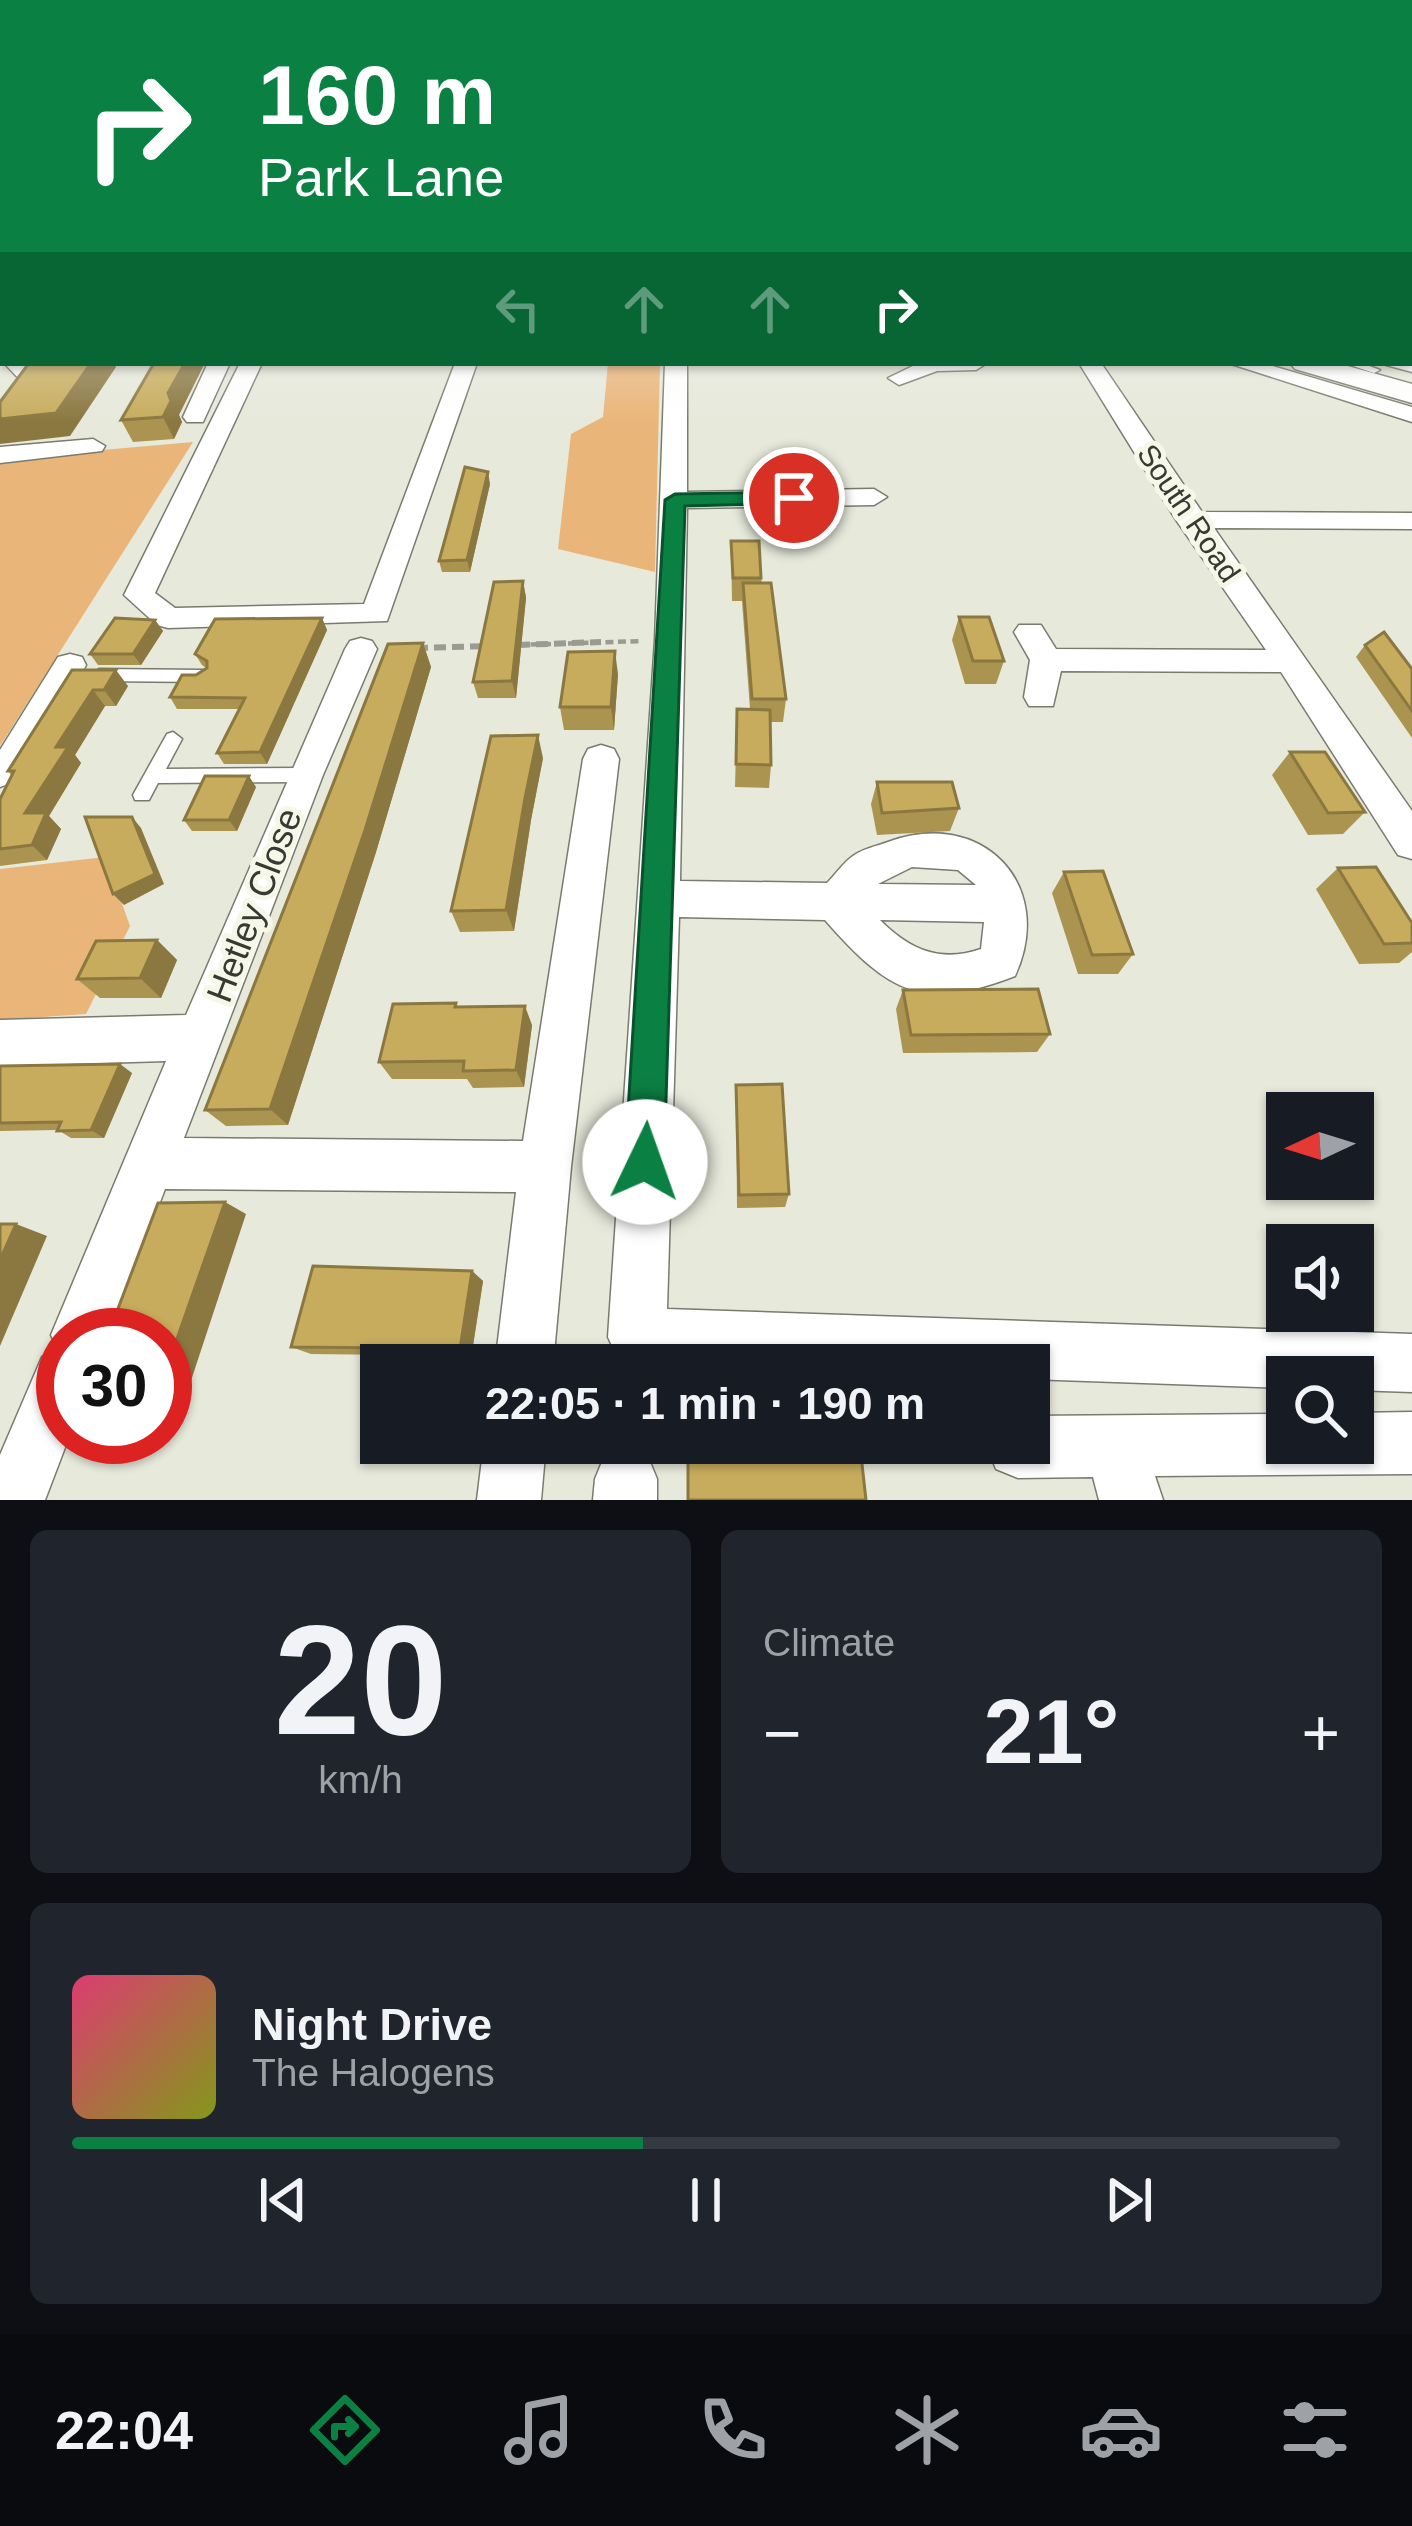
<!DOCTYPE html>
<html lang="en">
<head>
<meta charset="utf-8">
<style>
	body { margin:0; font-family:Helvetica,sans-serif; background:#20242c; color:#f1f3f6; height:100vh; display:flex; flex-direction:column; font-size:45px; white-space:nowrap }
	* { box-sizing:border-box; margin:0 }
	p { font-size:39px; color:#9ea1a6 }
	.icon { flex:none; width:66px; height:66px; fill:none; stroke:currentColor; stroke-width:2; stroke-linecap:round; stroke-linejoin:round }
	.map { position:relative; height:1500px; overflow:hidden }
	.side { display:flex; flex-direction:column; gap:30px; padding:30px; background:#0d0f14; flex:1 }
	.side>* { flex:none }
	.top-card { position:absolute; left:0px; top:0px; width:1413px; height:366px; box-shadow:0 3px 9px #0004; background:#0b8043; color:#fff; overflow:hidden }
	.needle { width:78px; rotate:266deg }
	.controls { position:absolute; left:1266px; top:1092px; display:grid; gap:24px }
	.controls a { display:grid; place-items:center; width:108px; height:108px; border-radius:0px; background:#171b24; box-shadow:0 3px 9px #0004; font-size:60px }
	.speed { position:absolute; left:36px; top:1308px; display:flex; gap:24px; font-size:60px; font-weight:700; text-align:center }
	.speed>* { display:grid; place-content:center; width:156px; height:156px; border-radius:50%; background:#171b24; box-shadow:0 3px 9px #0004; line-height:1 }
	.speed .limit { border:18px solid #d22; background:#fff; color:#111 }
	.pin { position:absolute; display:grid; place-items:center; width:102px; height:102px; color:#fff; margin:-51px; border:6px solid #fff; border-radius:50%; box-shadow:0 3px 12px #0007 }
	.me { position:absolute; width:132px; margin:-66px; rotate:3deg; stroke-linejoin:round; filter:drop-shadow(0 0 9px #0008) }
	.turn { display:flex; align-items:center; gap:42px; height:252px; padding:0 60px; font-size:54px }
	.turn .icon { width:156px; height:156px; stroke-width:2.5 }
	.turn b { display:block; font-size:84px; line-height:102px }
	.lanes { display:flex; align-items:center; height:114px; padding:0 60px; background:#0003; justify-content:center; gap:60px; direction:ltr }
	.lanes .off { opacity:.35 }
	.big { font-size:90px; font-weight:600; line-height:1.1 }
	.side .card { flex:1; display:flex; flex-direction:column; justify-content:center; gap:18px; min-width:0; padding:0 42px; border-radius:18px; background:#20242c }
	.side .dial { align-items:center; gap:0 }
	.dial b { font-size:156px; line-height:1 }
	.song { display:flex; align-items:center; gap:36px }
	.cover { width:144px; height:144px; border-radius:18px; background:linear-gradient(135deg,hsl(340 70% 55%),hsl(70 70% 35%)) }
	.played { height:12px; border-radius:6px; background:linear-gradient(90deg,#0b8043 45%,#363941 45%) }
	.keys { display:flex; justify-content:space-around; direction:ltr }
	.heat { display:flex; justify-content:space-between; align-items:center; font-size:66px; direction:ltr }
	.side .tiles { flex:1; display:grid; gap:30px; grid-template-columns:1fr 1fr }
	.card:last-child { grid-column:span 2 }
	.trip { position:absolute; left:360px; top:1344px; width:690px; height:120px; border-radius:0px; background:#171b24; box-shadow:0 3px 9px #0004; font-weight:600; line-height:120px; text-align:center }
	.dock { display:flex; height:192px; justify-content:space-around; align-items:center; background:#090b0e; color:#9ea1a6 }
	.dock .icon { width:84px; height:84px }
	.dock .selected { color:#0b8043 }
	.dock b { font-size:54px; color:#f1f3f6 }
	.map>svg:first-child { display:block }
</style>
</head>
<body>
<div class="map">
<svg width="1412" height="1500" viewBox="0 0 1412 1500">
	<rect width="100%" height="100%" fill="#e7e9db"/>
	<g fill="#eab579">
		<path d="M608 363H660L655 572 558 549 571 434 603 417Z"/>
		<path d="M193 442 0 746V459Z"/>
		<path d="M105 857 130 926 86 1014 0 1020V869Z"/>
	</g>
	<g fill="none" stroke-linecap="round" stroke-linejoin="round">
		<g stroke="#7a7b6f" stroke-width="3">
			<g id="service">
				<rect x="0" y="339" width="3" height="6"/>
				<path d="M1344 363H1361L1380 370 1374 373Z"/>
				<path d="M1385 363 1412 366V372L1386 365Z"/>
				<path d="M99 669 203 670 211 676 203 682 99 681 91 675Z"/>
				<path d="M173 732 182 739 166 769 305 768 312 770 314 775 312 780 305 782 158 783 149 800H135L133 795 167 734Z"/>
			</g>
		</g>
		<g stroke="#7a7b6f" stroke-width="3">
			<g id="minor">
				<path d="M4 363H28L44 380 8 428 0 430V407L21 381Z"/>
				<path d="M208 363H230L203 422H187L183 417Z"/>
				<path d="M240 363H262L155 593 175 608 364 604 455 363H477L387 621 168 628 157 625 124 595Z"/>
				<path d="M665 363H687V492L874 489 887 497 874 505 687 508 680 881 827 883C835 875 843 863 853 856 862 849 877 846 888 842 981 807 1057 884 1015 976 922 1012 889 993 825 920L679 917 667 1309 1412 1334V1392L1353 1390V1377H1287V1388L1029 1379V1365H635L617 1357 608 1337 655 640ZM912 867 958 870 976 885 878 884ZM880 920 984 922 981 949C940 963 910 950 880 920Z"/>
				<path d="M919 363H987L976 370 937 371 899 385 888 378Z"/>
				<path d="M1079 363H1101L1202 512 1412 513V529L1214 528 1412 811V859L1398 855 1281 672 1061 671 1053 706H1029L1024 697 1030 660 1014 632 1019 625H1041L1056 649 1266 650 1176 520Z"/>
				<path d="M1228 363H1262L1412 407V422Z"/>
				<path d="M93 439 105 446 102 451 0 463V447Z"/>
				<path d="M361 638 372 641 377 649 323 775 184 1138 523 1141 583 759 588 749 601 745 614 749 619 759 571 1167 553 1365H495L516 1192 165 1189 109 1335H63V1437H69L45 1500H0V1455L42 1357 58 1351 51 1335 166 1061 0 1066V1020L186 1015 345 649 350 641Z"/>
				<path d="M70 654 82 657 86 665C66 702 43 773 0 787V750L58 657Z"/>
				<path d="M1412 1412V1474L1155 1476 1163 1500H1099L1093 1477 1018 1478 996 1469 987 1447 989 1443H1029V1416L1287 1414V1443H1353V1413Z"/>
				<path d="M484 1443H546L541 1500H477Z"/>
				<path d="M626 1448 648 1457 657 1479V1500H593L595 1479 604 1457Z"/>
			</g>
		</g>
		<g stroke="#7a7b6f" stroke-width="3">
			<path id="secondary" d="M1290 363H1337L1412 384V403L1295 369Z"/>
		</g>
		<path stroke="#9a9c91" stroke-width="4.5" stroke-dasharray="8 4.5" stroke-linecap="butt" d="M518 645 643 641"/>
		<g stroke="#9a9c91" stroke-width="6" stroke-dasharray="12 6" stroke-linecap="butt">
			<path d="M518 645 601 642"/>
			<path d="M416 648 487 646"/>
		</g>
		<use href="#service" fill="#fff" fill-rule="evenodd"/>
		<use href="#minor" fill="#fff" fill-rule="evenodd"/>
		<use href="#secondary" fill="#fff" fill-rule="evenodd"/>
	</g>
	<g fill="#ab9450">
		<path d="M179 415 182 422 174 439 133 442 121 420Z"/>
		<path d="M490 484 470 572H442L439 561Z"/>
		<path d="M731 541 761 578 786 699 783 722H770L771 765 769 788 735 787 737 709H750L742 601H732Z"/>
		<path d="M523 581 526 598 516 698H478L473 682Z"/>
		<path d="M959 617 1004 661 996 684H965L952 640Z"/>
		<path d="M322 618 327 630 267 764H224L217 753 239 709H177L170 697 206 668 202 665 195 654Z"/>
		<path d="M155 620 163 631 141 665H98L90 654Z"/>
		<path d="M423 643 431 667 376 852 288 1125 226 1126 205 1110Z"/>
		<path d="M1365 645 1412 669V738L1356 657Z"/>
		<path d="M72 670 128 686 116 706H105L75 755 81 763 49 816 61 829 47 860 0 866V799L12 776 8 771Z"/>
		<path d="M618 674 614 730H564L560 707Z"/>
		<path d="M1290 752 1365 812 1343 834 1308 835 1272 775Z"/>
		<path d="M543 758 531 820 514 931 460 932 451 911Z"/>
		<path d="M877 782 959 808 950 831 877 835 871 804Z"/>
		<path d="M256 787 237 831H192L184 820Z"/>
		<path d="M1338 868 1412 923V952L1399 963 1359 964 1316 889Z"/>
		<path d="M1064 872 1133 954 1118 974H1078L1052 893Z"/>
		<path d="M157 940 177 960 161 998H100L77 979Z"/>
		<path d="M903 990 1050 1034 1037 1052 903 1053 896 1009Z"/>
		<path d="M456 1003 458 1007 532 1025 524 1087 473 1088 467 1079H392L379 1062Z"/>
		<path d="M0 1066 132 1073 104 1138H71L58 1130 0 1131Z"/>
		<path d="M736 1085 789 1194 785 1207 737 1208Z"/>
		<path d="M472 1271 483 1281 470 1365H401L394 1362 395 1355 311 1354 291 1347Z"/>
	</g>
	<g fill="#8b7841">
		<path d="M3 274V306L0 310V278Z"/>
		<path d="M91 363H114L116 367 70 436 0 444V419Z"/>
		<path d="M185 363H205L179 415 182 422 174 439 163 417 168 393Z"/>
		<path d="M488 472 490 484 470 572 467 560Z"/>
		<path d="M523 581 526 598 516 698 512 681Z"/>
		<path d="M322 618 327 630 267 764 260 752Z"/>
		<path d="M155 620 163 631 141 665 133 654Z"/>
		<path d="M423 643 431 667 376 852 288 1125 270 1109Z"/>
		<path d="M615 651 618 674 614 730 611 707Z"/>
		<path d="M116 670 128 686 116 706 104 690Z"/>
		<path d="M93 690 105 706 75 755 81 763 49 816 61 829 47 860 32 845 25 813 56 747Z"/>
		<path d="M538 735 543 758 531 820 514 931 506 910 525 798Z"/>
		<path d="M249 776 256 787 237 831 229 820Z"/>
		<path d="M132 817 141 828 164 884 124 905 113 894Z"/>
		<path d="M157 940 177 960 161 998 140 978Z"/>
		<path d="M525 1006 532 1025 524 1087 516 1070Z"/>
		<path d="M120 1064 132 1073 104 1138 91 1130Z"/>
		<path d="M225 1202 246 1214 176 1426 165 1425V1373Z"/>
		<path d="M16 1224 47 1236 0 1346V1260Z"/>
		<path d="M472 1271 483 1281 470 1365H463L458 1362Z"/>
	</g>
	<g fill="#c7ac5d" stroke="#8b7841" stroke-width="3">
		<path d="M0 212H3V274L0 278Z"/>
		<path d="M29 363H91L56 413 0 419V402Z"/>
		<path d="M154 363H185L168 393 171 401 163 417 121 420Z"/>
		<path d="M465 467 488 472 467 560 439 561Z"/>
		<path d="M731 541H759L761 578H733Z"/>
		<path d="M523 581 512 681 473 682 494 582Z"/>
		<path d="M743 583H771L786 699H752Z"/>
		<path d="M959 617H989L1004 661H973Z"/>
		<path d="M115 618 155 620 133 654H90Z"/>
		<path d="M322 618 260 752 217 753 245 698 170 697 182 675H196L207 668V661L195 654 215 619Z"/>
		<path d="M1384 632 1412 669V711L1365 645Z"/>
		<path d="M423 643 365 830 270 1109 205 1110 388 644Z"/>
		<path d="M615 651 611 707H560L568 652Z"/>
		<path d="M72 670H116L104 690H93L56 747H68L25 813H46L32 845 0 849V799L14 771H8Z"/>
		<path d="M737 709 770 710 771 765 736 764Z"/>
		<path d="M538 735 525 798 506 910 451 911 491 736Z"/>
		<path d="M1290 752H1325L1365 812 1328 813Z"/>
		<path d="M205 776H249L229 820H184Z"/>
		<path d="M877 782H952L959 808 882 813Z"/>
		<path d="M85 817H132L155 874 113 894Z"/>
		<path d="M1376 867 1412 923V943L1384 944 1338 868Z"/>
		<path d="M1103 871 1133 954 1092 955 1064 872Z"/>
		<path d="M157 940 140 978 77 979 96 941Z"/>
		<path d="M1038 989 1050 1034 911 1035 903 990Z"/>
		<path d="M456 1003 455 1007 525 1006 516 1070 463 1071 464 1061 379 1062 393 1004Z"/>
		<path d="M120 1064 91 1130 57 1131 61 1122 0 1123V1066Z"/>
		<path d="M782 1084 789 1194 739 1195 736 1085Z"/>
		<path d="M225 1202 165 1373V1335H108L158 1203Z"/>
		<path d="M0 1224H16L0 1260Z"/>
		<path d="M313 1266 472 1271 458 1362H394L397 1348 291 1347Z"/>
		<path d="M688 1454 861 1455 866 1500H688Z"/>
	</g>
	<linearGradient id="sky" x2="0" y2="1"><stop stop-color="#7fc0cc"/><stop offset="0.5" stop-color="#f4f5ef"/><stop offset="1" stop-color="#f4f5ef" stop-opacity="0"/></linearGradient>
	<rect width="1412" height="422" fill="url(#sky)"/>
	<path fill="#0b8043" stroke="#07532c" stroke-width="3" d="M794 492 804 498 801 503 685 506 664 1162 658 1176 645 1181 631 1176 625 1162 665 500 675 494Z"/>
	<g text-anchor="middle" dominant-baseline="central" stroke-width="10" stroke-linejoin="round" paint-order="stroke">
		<g font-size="30" fill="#383933" stroke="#f5f7e8">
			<text transform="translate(1189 513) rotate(56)">South Road</text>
		</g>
		<g font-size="36" fill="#383933" stroke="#f5f7e8">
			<text transform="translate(254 905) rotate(-69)">Hetley Close</text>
		</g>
	</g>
</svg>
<div class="controls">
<a><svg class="needle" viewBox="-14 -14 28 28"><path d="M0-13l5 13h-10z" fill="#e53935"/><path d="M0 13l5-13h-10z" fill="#9ea1a6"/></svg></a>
<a><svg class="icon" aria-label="sound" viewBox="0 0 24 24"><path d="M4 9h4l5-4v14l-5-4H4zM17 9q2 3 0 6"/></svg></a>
<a><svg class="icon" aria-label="search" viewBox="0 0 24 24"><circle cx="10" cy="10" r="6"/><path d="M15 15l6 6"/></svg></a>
</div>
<div class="speed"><div class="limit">30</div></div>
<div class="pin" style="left:794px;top:498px;background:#d93025"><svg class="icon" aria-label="arrive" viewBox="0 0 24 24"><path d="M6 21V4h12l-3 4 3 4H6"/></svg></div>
<svg class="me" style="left:645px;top:1162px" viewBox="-20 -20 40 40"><circle r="19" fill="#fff"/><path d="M0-13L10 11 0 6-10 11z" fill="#0b8043"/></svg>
<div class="trip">22:05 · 1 min · 190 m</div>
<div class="top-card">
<div class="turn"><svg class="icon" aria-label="right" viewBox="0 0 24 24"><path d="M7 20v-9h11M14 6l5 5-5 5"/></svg><div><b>160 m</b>Park Lane</div></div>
<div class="lanes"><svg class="icon off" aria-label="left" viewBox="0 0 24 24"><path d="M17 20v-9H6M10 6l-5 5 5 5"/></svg><svg class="icon off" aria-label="ahead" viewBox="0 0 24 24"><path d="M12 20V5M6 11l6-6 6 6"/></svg><svg class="icon off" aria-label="ahead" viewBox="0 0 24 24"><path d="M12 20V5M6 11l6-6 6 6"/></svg><svg class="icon" aria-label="right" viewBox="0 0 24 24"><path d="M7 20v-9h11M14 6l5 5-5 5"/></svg></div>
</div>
</div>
<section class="side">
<div class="tiles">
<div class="card dial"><b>20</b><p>km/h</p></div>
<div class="card"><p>Climate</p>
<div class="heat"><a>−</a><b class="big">21°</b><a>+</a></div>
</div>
<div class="card">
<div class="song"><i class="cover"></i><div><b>Night Drive</b><p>The Halogens</p></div></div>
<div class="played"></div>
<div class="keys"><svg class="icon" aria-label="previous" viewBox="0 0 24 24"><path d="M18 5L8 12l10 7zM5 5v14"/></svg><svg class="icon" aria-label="pause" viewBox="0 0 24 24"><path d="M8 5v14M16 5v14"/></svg><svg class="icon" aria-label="next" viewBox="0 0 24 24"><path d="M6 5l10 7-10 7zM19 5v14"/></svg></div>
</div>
</div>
</section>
<nav class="dock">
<b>22:04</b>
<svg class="icon selected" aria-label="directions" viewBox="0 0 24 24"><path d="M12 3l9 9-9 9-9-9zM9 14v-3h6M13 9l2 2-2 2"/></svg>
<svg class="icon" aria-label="music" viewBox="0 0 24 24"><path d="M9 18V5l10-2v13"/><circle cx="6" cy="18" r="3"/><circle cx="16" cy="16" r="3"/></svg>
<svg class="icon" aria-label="phone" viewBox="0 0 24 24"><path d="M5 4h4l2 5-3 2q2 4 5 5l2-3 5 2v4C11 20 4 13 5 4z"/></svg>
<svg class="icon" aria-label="climate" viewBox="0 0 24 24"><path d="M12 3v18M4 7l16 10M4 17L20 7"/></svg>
<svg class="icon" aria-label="car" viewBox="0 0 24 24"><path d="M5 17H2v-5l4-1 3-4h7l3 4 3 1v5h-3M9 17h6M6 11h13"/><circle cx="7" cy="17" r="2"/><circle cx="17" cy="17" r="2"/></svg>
<svg class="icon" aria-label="filters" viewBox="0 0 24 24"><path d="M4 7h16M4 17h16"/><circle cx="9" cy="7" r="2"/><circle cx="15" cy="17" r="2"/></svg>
</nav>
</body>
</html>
